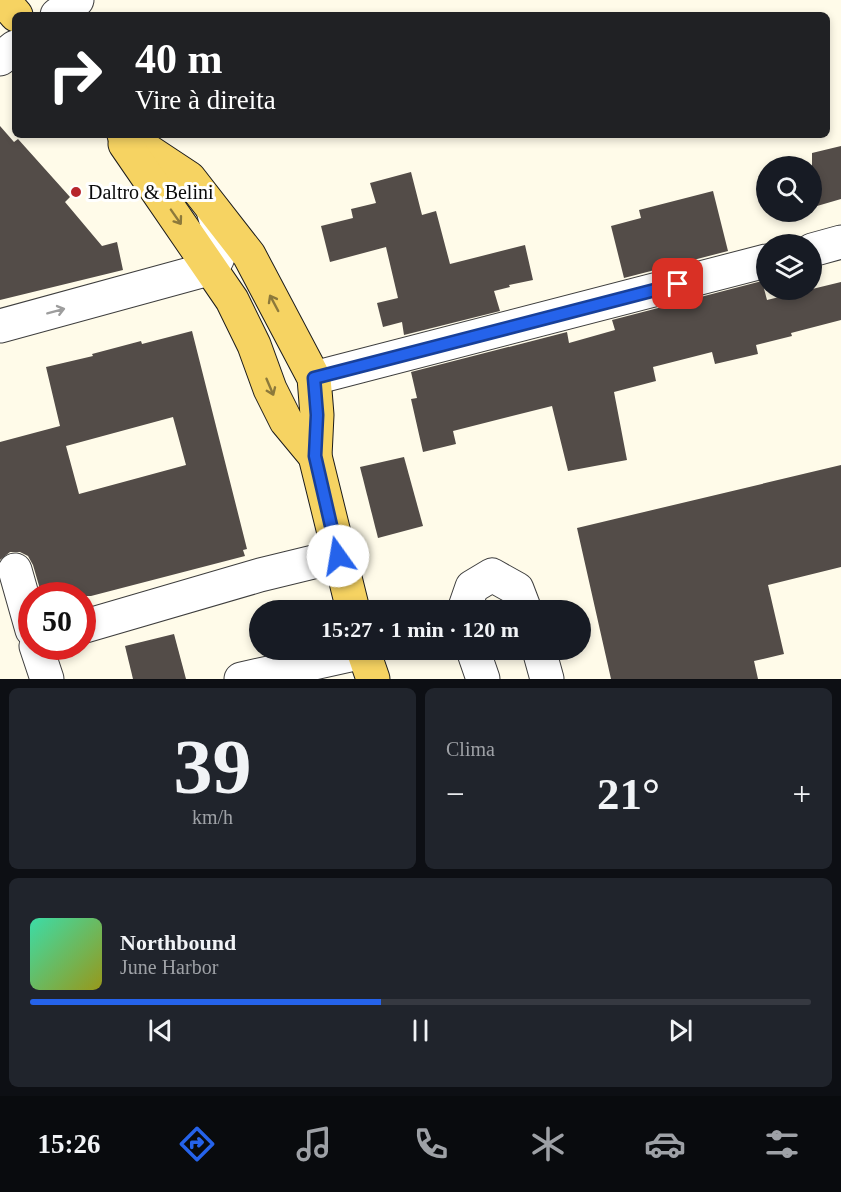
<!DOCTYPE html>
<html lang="pt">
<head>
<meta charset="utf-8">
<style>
	body { margin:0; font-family:Georgia,serif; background:#20242c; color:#f1f3f6; height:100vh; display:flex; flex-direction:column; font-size:22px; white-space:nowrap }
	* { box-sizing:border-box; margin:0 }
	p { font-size:20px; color:#9ea1a6 }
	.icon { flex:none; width:33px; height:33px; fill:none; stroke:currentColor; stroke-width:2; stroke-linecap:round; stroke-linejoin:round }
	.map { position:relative; height:679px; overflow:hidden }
	.side { display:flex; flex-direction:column; gap:9px; padding:9px; background:#0d0f14; flex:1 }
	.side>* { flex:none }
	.guide { position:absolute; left:12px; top:12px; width:818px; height:126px; border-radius:9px; box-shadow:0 3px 9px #0003; background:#202124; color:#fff; overflow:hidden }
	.buttons { position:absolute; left:756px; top:156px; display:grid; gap:12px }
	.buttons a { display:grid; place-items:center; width:66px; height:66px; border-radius:50%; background:#171b24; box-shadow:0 3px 9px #0003; font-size:30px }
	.speed { position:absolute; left:18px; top:582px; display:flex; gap:12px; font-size:30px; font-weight:700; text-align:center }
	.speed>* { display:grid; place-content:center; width:78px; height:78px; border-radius:50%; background:#171b24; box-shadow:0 3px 9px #0003; line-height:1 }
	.speed .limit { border:9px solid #d22; background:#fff; color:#111 }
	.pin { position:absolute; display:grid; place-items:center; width:51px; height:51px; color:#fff; margin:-26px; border-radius:12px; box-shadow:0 3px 9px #0006 }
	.me { position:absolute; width:66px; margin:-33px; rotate:347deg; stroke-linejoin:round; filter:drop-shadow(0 0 4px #0008) }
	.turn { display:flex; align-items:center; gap:21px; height:126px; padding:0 24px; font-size:27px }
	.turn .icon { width:78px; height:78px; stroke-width:2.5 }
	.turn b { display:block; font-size:42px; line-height:51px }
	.big { font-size:45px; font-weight:600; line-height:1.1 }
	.side .tile { flex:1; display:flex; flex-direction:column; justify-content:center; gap:9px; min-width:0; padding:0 21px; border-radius:9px; background:#20242c }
	.side .dial { align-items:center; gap:0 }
	.dial b { font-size:78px; line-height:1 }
	.song { display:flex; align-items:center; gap:18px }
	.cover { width:72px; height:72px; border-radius:9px; background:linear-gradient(135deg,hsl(160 70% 55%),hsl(60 70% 35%)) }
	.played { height:6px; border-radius:3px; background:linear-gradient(90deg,#2563eb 45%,#363941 45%) }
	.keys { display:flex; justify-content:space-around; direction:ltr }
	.heat { display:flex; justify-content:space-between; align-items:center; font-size:33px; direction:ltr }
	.side .tiles { flex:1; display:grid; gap:9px; grid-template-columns:1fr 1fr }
	.tile:last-child { grid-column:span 2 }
	.trip { position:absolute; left:249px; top:600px; width:342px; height:60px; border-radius:30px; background:#171b24; box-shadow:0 3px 9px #0003; font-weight:600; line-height:60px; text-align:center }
	.menu { display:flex; height:96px; justify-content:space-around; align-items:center; background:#090b0e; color:#9ea1a6 }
	.menu .icon { width:42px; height:42px }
	.menu .current { color:#2563eb }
	.menu b { font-size:27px; color:#f1f3f6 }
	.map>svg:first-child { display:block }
</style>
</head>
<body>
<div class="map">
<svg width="841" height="679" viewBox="0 0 841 679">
	<rect width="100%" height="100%" fill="#fffbe9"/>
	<g fill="#534c48" fill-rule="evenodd">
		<path d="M0 126 14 142 18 139 70 197 65 202 102 246 117 242 123 270 0 300Z"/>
		<path d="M841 146V199L817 206 815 195 812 196V153Z"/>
		<path d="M411 172 422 215 436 211 450 264 525 245 533 280 509 285 510 287 494 291 500 311 404 335 402 322 383 327 377 303 398 298 386 247 330 262 321 226 353 218 351 209 376 203 370 183Z"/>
		<path d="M713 191 728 251 624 278 611 226 641 218 639 210Z"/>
		<path d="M762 281 767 300 841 282V320L791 333 792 336 756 345 758 354 715 364 712 352 653 367 656 381 614 392 627 460 568 471 552 406 453 431 456 444 423 452 411 399 417 398 411 372 567 332 569 343 615 330 612 320Z"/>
		<path d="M192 331 247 549 243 550 245 556 91 596H42L33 565 28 556 20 552H10L0 560V442L60 426 46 367 93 356 92 354 141 341 142 344ZM173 417 186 465 79 494 66 446Z"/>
		<path d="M404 457 423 526 378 538 360 467Z"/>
		<path d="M841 465V567L768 585 784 654 754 661 758 679H611L577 528Z"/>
		<path d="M174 634 186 679H133L125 646Z"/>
	</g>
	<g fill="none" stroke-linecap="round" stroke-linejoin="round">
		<g stroke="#3e3e3e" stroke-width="35">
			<g id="minor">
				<path d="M57 15 77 0"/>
				<path d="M0 59 15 47"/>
				<path d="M812 250 841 242"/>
				<path d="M0 326 212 268C228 245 219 234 213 210"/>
				<path d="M314 378 766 261"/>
				<path d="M15 570 32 630"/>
				<path d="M464 610 472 587 492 575 517 589 525 610"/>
				<path d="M82 627 260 575 338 556"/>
				<path d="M36 646 47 679"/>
				<path d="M473 650 483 679"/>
				<path d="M539 650 547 679"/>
				<path d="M241 679 364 652"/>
			</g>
		</g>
		<g stroke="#1c1c1c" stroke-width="35">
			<g id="major">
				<path d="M3 0 16 15"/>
				<path d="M124 135 189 178 249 255 314 378 317 415 315 456 353 610"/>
				<path d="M125 144 232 300 254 345 270 389 286 421 315 456"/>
				<path d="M363 650 373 679"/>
			</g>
		</g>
		<use href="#minor" stroke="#fff" stroke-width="33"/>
		<use href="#major" stroke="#f6d362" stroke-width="33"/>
	</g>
	<defs><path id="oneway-shaft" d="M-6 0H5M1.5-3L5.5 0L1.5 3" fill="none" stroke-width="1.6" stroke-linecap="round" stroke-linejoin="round" transform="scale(1.5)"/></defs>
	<g stroke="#8c793b">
		<use href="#oneway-shaft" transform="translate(176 217) rotate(55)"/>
		<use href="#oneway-shaft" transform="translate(274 303) rotate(-118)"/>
		<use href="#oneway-shaft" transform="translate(270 387) rotate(67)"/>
	</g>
	<use stroke="#9d9d9d" href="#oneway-shaft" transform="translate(56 311) rotate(-15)"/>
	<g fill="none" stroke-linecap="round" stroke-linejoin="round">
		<g stroke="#184099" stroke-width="15">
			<path id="route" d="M338 556 315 456 317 415 314 378 678 284"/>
		</g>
		<use href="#route" stroke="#2563eb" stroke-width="10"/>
	</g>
	<circle fill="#b7262c" stroke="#fff" stroke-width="2" cx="76" cy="192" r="6"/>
	<g text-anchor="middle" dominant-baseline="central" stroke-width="6" stroke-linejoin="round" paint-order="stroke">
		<g font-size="20" fill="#0b0b0b" stroke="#fff" text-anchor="start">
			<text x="88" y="192">Daltro &amp; Belini</text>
		</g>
	</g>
</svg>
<div class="buttons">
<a><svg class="icon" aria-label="search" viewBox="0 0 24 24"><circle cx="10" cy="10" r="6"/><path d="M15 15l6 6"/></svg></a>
<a><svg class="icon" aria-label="layers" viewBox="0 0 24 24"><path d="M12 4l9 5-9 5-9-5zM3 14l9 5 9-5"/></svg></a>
</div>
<div class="speed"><div class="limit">50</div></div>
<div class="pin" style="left:678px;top:284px;background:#d93025"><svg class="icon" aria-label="arrive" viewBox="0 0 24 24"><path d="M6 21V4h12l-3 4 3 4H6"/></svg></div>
<svg class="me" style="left:338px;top:556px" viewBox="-20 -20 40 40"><circle r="19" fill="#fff"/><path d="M0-13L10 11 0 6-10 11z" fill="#2563eb"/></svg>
<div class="trip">15:27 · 1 min · 120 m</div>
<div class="guide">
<div class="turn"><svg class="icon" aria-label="right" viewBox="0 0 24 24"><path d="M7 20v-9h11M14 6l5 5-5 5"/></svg><div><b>40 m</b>Vire à direita</div></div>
</div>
</div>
<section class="side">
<div class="tiles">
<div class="tile dial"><b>39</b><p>km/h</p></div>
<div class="tile"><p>Clima</p>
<div class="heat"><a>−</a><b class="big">21°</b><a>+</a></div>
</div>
<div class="tile">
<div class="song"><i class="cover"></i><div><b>Northbound</b><p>June Harbor</p></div></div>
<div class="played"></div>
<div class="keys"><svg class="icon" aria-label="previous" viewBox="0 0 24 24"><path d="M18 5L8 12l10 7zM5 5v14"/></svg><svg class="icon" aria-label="pause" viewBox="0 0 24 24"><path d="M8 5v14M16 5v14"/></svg><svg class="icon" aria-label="next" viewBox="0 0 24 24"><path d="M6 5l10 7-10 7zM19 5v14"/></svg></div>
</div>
</div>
</section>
<nav class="menu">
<b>15:26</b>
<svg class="icon current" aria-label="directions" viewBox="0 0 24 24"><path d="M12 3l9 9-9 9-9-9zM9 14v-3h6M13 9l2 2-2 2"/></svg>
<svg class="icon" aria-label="music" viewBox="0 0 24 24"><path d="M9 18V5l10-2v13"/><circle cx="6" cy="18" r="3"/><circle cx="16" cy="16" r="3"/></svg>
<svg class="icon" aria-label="phone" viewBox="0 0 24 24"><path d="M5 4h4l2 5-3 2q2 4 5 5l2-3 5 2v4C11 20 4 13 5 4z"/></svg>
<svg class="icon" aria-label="climate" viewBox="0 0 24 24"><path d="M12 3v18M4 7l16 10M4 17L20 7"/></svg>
<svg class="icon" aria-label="car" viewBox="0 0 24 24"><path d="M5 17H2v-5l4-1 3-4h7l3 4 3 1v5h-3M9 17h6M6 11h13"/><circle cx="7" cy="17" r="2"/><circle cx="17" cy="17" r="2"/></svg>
<svg class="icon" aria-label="filters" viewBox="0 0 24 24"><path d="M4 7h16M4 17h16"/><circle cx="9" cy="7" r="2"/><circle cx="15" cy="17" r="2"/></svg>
</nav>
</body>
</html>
